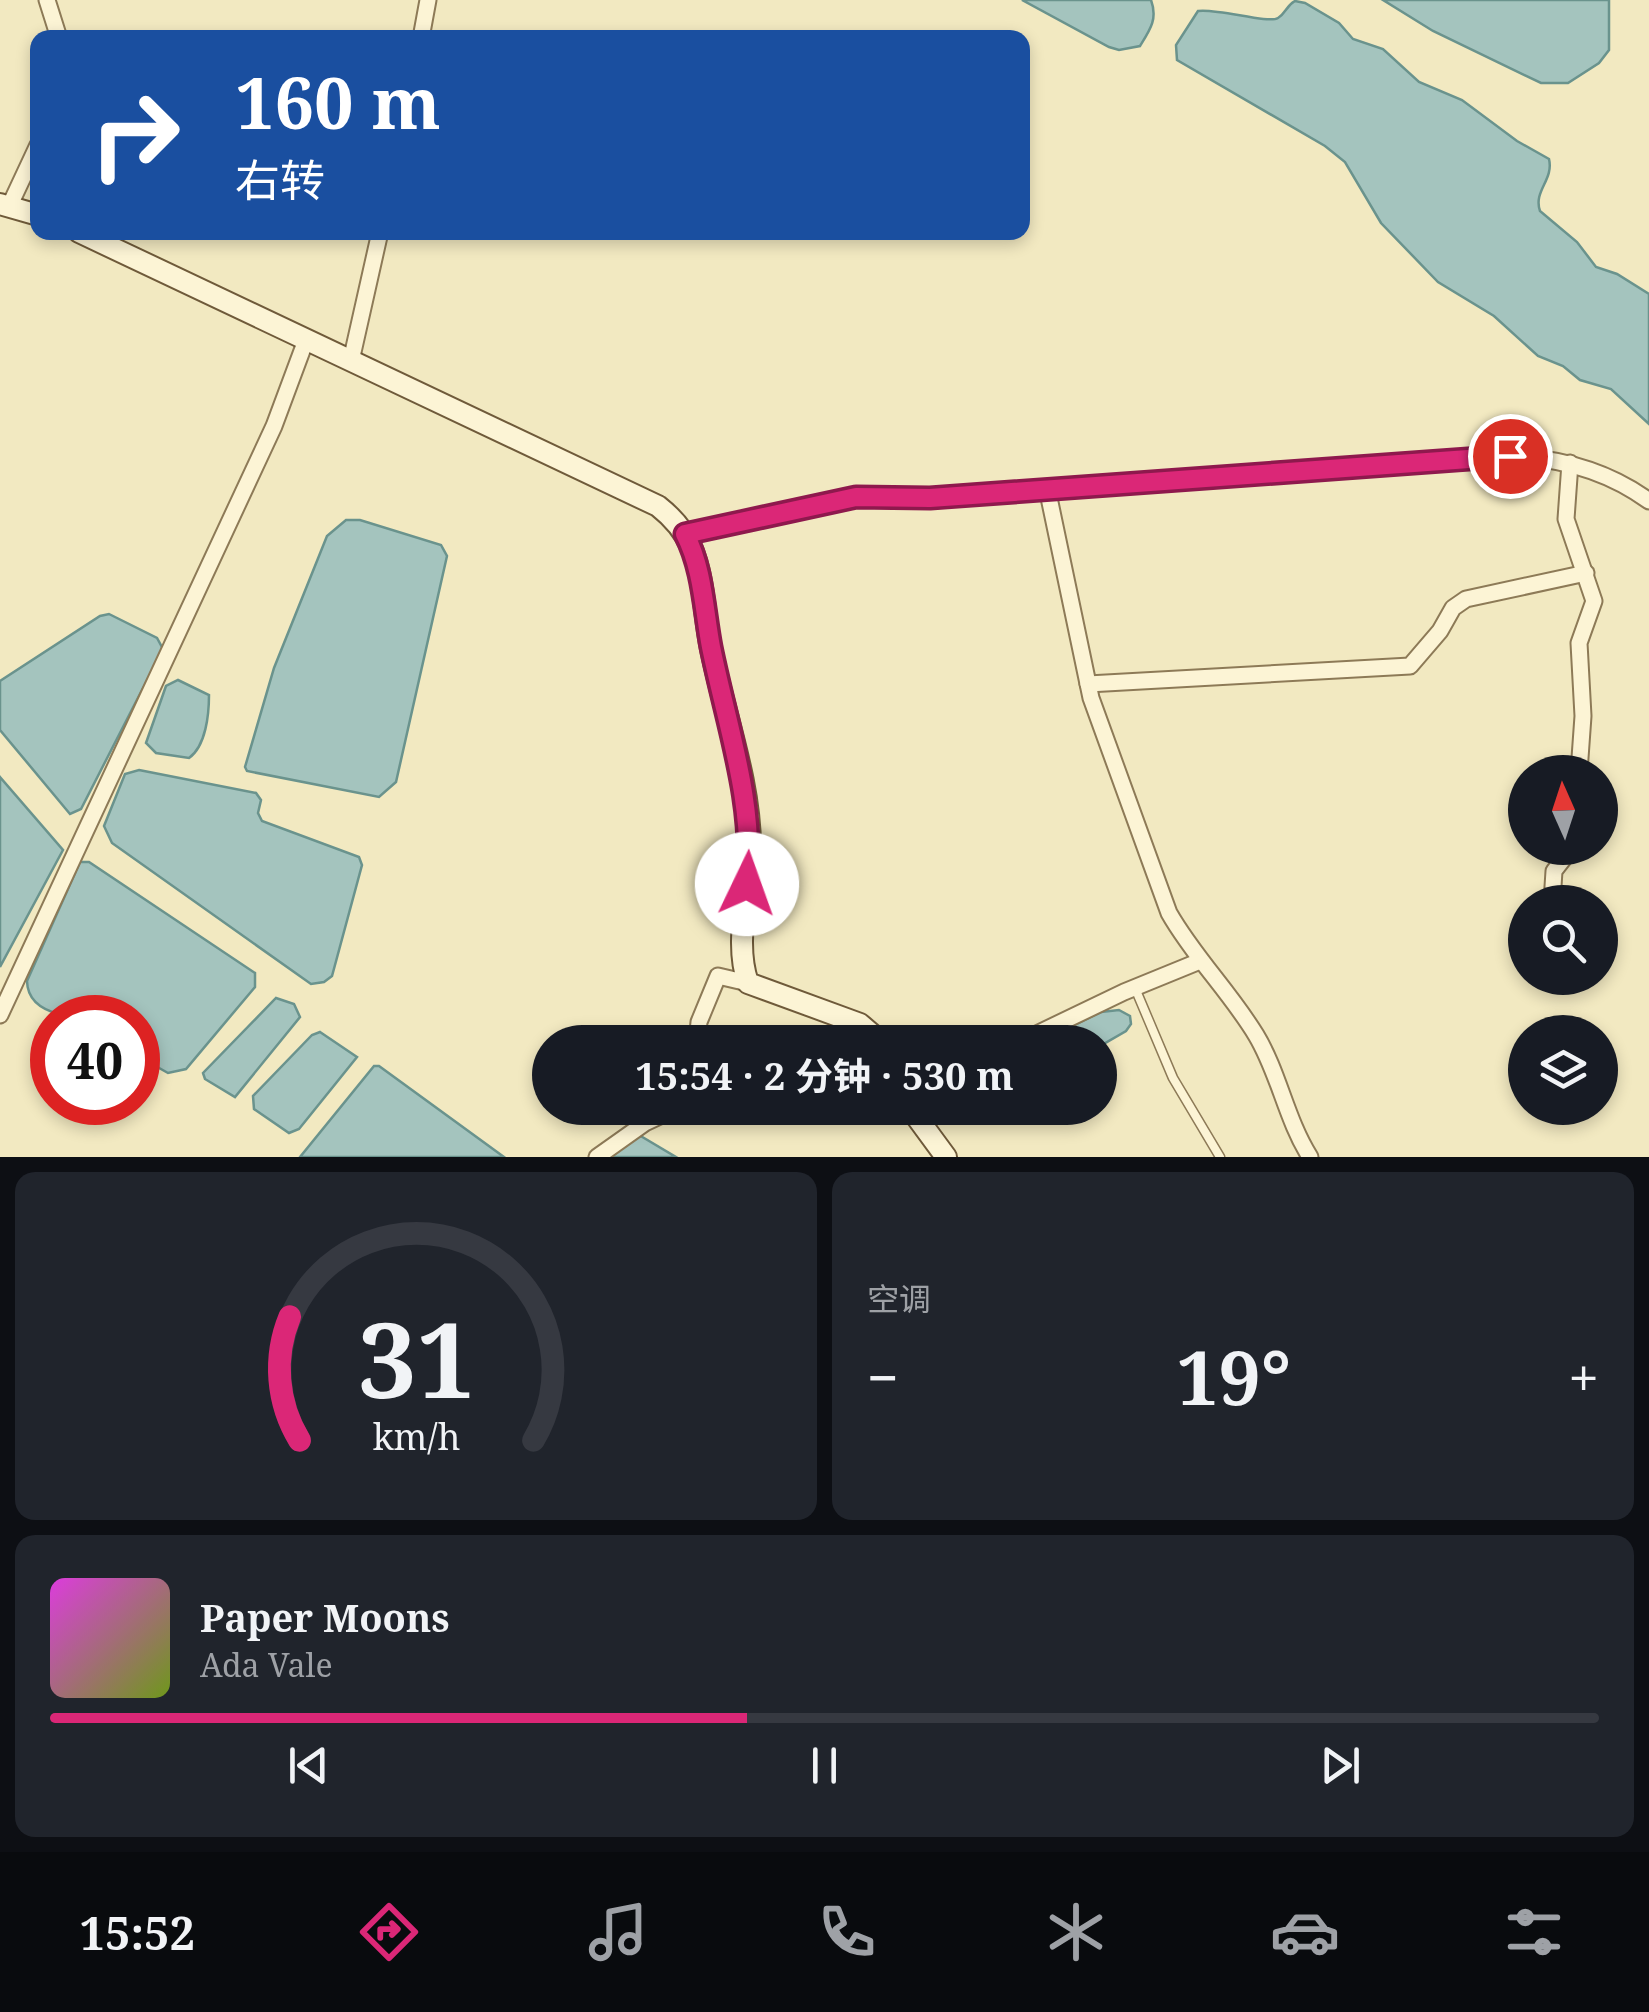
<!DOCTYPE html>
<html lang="zh">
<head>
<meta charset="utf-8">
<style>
	body { margin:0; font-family:"Noto Serif","Noto Sans SC",serif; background:#20242c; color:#f1f3f6; height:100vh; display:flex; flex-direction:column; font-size:38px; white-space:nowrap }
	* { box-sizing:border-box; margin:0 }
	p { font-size:32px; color:#9ea1a6 }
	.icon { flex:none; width:55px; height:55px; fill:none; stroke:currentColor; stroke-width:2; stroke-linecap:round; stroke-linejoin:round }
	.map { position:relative; height:1157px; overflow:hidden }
	.details { display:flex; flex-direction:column; gap:15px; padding:15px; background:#0d0f14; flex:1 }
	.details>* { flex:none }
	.top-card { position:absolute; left:30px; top:30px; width:1000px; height:210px; border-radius:20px; box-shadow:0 5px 15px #0003; background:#1a4fa0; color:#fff; overflow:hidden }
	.needle { width:65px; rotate:357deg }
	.fabs { position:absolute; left:1508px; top:755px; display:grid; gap:20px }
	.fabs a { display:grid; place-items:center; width:110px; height:110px; border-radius:50%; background:#171b24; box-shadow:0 5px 15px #0003; font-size:50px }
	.speed { position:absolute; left:30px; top:995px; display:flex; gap:20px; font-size:50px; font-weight:700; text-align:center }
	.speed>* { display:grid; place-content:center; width:130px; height:130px; border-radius:50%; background:#171b24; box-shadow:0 5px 15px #0003; line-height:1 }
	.speed .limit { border:15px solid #d22; background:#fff; color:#111 }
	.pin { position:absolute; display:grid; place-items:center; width:85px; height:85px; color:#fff; margin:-42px; border:5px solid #fff; border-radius:50%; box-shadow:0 2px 10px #0007 }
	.me { position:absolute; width:110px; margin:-55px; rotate:3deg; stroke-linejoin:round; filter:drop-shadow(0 0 8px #0008) }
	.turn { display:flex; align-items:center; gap:35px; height:210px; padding:0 40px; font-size:45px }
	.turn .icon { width:130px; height:130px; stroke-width:2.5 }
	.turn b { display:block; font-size:70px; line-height:85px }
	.big { font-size:75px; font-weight:700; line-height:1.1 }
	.details .card { flex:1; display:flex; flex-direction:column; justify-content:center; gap:15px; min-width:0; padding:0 35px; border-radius:20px; background:#20242c }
	.details .dial { align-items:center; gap:0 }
	.dial svg { height:260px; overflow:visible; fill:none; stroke:#363941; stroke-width:7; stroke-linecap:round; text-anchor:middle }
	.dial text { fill:#f1f3f6; stroke:none }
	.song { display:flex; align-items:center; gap:30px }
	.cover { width:120px; height:120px; border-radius:15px; background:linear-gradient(135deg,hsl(300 70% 55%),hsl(80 70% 35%)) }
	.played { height:10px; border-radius:5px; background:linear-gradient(90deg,#db2777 45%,#363941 45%) }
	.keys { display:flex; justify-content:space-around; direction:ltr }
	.heat { display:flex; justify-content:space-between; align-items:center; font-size:55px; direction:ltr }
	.details .tiles { flex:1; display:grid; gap:15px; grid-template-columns:1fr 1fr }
	.card:last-child { grid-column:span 2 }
	.trip { position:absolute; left:532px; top:1025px; width:585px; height:100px; border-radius:50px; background:#171b24; box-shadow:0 5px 15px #0003; font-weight:700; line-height:100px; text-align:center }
	.tab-bar { display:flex; height:160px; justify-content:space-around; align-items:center; background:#090b0e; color:#9ea1a6 }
	.tab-bar .icon { width:70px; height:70px }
	.tab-bar .current { color:#db2777 }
	.tab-bar b { font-size:45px; color:#f1f3f6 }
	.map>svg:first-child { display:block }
</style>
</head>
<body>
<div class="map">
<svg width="1649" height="1157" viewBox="0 0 1649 1157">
	<rect width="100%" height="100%" fill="#f2e9c1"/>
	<g fill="#a4c4be" stroke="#6a938d" stroke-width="2.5">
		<path d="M1022 0H1151C1158 19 1150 30 1140 46L1119 50 1109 47Z"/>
		<path d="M1383 0H1609V50L1599 63 1568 83H1541L1433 31Z"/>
		<path d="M1295 1 1305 3 1339 23 1353 39 1383 49 1419 82 1462 100 1517 141 1549 159C1554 180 1533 191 1540 211L1577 242 1596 267 1617 274 1649 294V424L1611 389 1580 380 1563 366 1538 356 1494 316 1438 282 1381 223 1345 162 1325 146 1177 60 1176 45 1198 11C1218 8 1268 24 1278 18 1286 13 1286 6 1295 1Z"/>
		<path d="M346 520H360L441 545 447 556 396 782 379 797 247 771 245 767 274 668 327 536Z"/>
		<path d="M109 614 157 638 163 649 81 809 70 814 0 730V681L100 616Z"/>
		<path d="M178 680 209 695C209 714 206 746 189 758L156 753 146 743 166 686Z"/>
		<path d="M139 770 256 793 261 800 258 813 262 821 359 857 362 865 332 976 324 982 311 984 112 843 104 826 125 774Z"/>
		<path d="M0 777 63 850 0 967Z"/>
		<path d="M80 862H89L255 973V987L186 1069 168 1073 138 1056V1018C106 1017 28 1027 27 981Z"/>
		<path d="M276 998 294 1004 300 1017 235 1097 205 1079 203 1073Z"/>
		<path d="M1119 1010 1130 1016 1131 1024 1126 1031 1100 1046V1042H1039L1101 1012Z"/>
		<path d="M320 1032 357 1057 299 1129 289 1133 254 1109 253 1096 312 1035Z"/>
		<path d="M374 1066H379L504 1157H300Z"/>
		<path d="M639 1135 676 1157H608Z"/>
	</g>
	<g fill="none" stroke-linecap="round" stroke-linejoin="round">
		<g stroke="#8d7a57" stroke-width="11">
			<path id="lane" d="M1135 988 1173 1078 1220 1157"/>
		</g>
		<g stroke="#8d7a57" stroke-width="19">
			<g id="street">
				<path d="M47 0 59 38"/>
				<path d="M421 38 428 0"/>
				<path d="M9 207 38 145"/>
				<path d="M351 361 380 232"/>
				<path d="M1570 463 1566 519 1594 601 1579 643 1583 716 1579 772"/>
				<path d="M1047 488 1091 698 1169 913C1194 957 1230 992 1256 1035 1279 1073 1286 1119 1310 1157"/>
				<path d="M685 534 856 497 930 498 1510 456C1560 458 1608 471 1649 501"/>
				<path d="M1088 684 1410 666 1440 631 1453 608 1466 599 1586 573"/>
				<path d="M1552 902 1554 871 1572 848"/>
				<path d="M0 1015 274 426 306 340"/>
				<path d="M697 1042 699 1022 718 976 748 983"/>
				<path d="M1020 1042 1124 992 1200 961"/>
				<path d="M597 1157 645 1123 677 1108"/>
			</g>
		</g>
		<g stroke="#6f5a3a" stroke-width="24">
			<g id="secondary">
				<path d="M0 204 38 215"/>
				<path d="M79 232 658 506C672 517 684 530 691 547 704 576 704 613 710 644 723 711 750 779 750 847 751 892 733 939 748 983L860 1024 881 1042"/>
				<path d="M910 1108 946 1157"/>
			</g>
		</g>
		<use href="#lane" stroke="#fcf4d5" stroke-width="8"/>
		<use href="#street" stroke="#fcf4d5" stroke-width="15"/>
		<use href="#secondary" stroke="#fcf4d5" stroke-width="20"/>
	</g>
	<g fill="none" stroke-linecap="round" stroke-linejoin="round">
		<g stroke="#8e194d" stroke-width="25">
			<path id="route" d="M747 884C755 803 727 726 711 647 704 610 703 569 685 534L856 497 930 498 1510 456"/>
		</g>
		<use href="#route" stroke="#db2777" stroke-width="18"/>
	</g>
</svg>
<div class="fabs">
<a><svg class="needle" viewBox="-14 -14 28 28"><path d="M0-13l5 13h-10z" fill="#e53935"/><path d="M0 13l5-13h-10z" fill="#9ea1a6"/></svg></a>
<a><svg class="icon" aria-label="search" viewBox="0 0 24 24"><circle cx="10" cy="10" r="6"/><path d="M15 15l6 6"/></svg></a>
<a><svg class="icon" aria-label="layers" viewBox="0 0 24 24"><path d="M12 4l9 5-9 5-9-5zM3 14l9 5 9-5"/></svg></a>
</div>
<div class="speed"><div class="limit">40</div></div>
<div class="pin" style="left:1510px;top:456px;background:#d93025"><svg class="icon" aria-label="arrive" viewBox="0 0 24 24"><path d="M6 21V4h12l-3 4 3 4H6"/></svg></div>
<svg class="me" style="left:747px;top:884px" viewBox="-20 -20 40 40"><circle r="19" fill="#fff"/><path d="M0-13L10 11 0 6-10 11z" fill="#db2777"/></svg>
<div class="trip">15:54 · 2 分钟 · 530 m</div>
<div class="top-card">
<div class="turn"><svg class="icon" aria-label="right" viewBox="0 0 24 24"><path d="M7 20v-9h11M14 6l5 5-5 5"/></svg><div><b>160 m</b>右转</div></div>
</div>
</div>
<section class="details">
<div class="tiles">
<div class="card dial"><svg viewBox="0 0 100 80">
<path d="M14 69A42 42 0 1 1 86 69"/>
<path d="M14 69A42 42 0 0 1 11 31" stroke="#db2777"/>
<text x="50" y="56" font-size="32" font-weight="700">31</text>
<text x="50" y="72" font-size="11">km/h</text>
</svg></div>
<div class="card"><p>空调</p>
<div class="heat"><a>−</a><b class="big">19°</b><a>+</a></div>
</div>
<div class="card">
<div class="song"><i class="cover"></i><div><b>Paper Moons</b><p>Ada Vale</p></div></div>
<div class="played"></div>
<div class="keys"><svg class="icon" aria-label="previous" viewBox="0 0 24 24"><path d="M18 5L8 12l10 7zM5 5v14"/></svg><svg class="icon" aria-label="pause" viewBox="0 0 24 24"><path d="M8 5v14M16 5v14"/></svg><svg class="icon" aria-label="next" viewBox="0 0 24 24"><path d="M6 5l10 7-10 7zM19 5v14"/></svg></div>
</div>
</div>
</section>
<nav class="tab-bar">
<b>15:52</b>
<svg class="icon current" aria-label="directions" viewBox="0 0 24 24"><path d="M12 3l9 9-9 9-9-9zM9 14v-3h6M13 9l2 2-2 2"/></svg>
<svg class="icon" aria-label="music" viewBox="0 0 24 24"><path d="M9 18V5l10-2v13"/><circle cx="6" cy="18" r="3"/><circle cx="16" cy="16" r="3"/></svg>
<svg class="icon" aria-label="phone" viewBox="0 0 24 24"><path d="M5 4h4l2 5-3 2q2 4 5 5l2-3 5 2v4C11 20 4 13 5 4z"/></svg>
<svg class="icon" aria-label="climate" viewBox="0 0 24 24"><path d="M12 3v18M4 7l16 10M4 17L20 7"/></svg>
<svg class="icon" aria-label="car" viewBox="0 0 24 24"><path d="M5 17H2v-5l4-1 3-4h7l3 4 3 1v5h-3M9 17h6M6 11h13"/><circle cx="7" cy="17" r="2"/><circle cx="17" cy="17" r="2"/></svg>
<svg class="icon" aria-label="filters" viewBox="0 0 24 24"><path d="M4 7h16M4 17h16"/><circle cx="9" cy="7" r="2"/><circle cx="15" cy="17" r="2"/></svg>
</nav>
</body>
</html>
